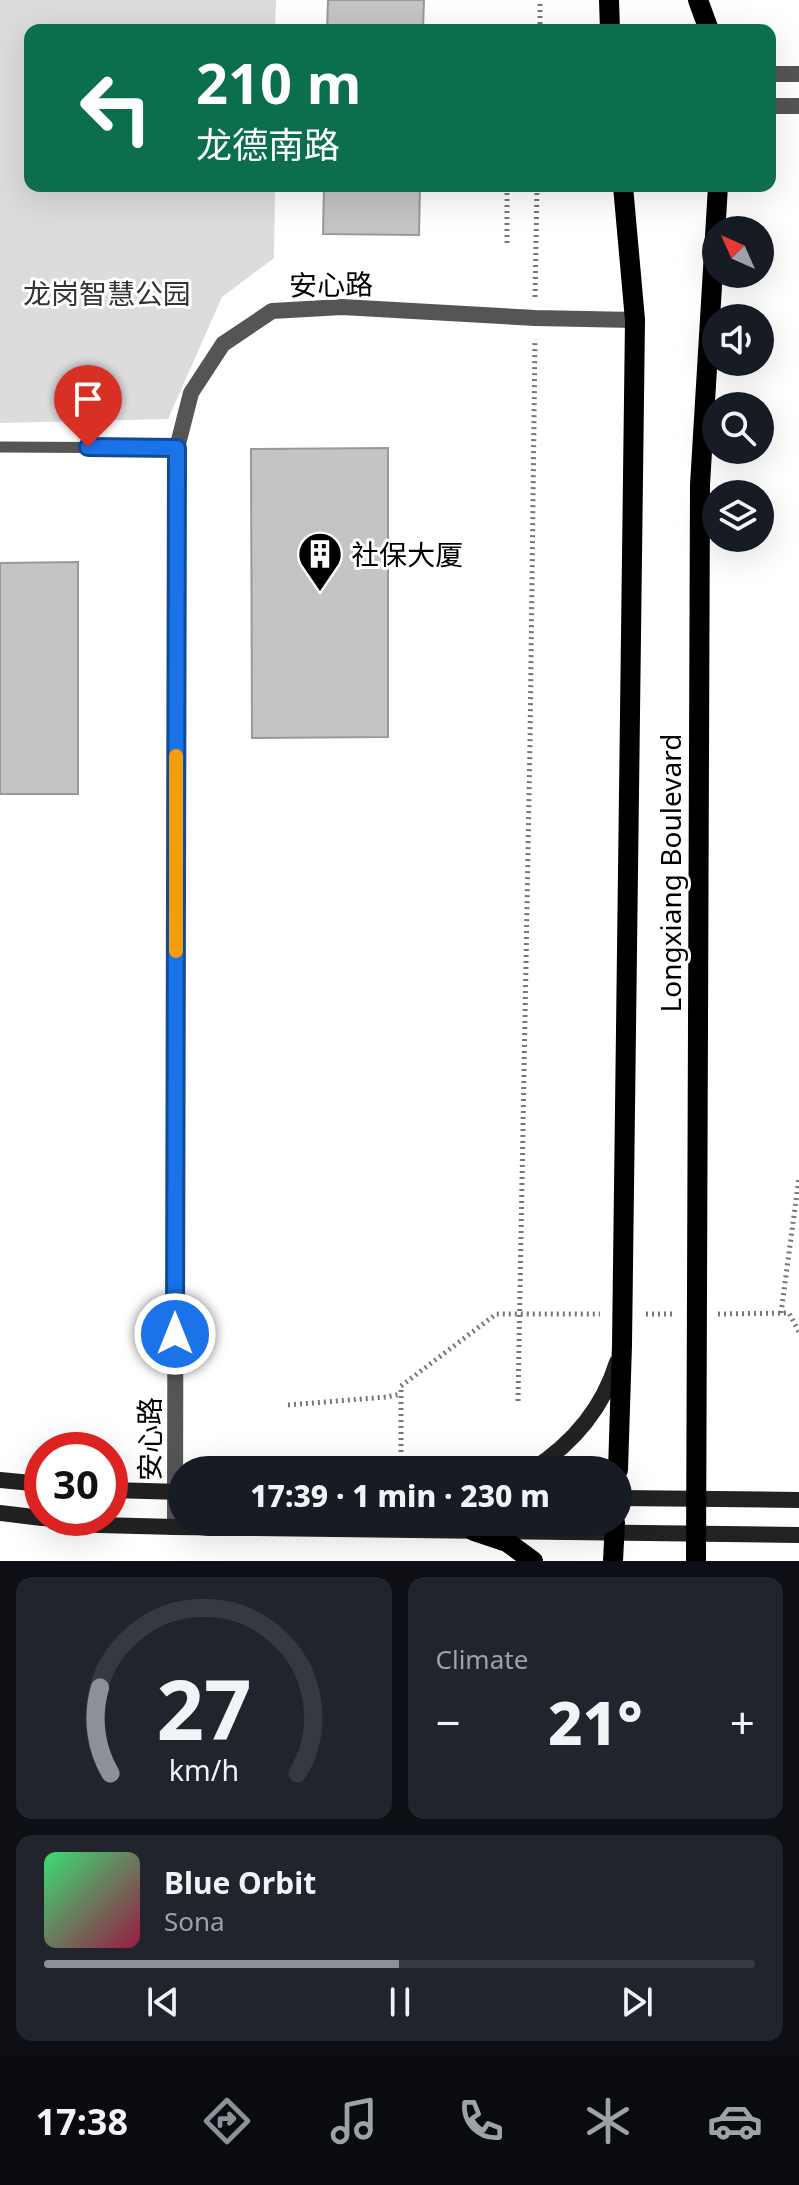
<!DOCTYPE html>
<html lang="en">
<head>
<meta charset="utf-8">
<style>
	body { margin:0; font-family:"Noto Sans","Noto Sans SC",sans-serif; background:#20242c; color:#f1f3f6; height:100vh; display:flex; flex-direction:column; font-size:30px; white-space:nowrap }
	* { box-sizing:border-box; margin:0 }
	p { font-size:26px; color:#9ea1a6 }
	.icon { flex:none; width:44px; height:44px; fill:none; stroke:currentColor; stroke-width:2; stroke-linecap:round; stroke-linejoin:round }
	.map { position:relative; height:1561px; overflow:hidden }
	.drawer { display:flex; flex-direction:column; gap:16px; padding:16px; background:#0d0f14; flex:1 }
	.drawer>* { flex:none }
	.banner { position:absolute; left:24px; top:24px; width:752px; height:168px; border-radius:16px; box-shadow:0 8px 32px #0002; background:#0b6e4f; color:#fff; overflow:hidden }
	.needle { width:52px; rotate:315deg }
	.tools { position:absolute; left:702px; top:216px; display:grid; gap:16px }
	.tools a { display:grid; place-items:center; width:72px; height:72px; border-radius:50%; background:#171b24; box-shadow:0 8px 32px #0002; font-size:40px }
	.speed { position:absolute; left:24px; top:1432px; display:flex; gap:16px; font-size:40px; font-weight:700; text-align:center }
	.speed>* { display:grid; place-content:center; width:104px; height:104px; border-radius:50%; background:#171b24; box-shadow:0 8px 32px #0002; line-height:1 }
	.speed .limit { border:12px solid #d22; background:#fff; color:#111 }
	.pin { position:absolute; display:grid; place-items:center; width:68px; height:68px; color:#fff; margin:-82px -34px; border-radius:50% 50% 50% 0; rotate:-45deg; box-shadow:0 0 8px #0007 }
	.pin .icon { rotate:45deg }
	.me { position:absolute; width:88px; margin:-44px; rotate:0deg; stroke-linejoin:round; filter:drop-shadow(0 0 6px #0008) }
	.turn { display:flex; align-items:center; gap:28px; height:168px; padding:0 40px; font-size:36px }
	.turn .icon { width:104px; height:104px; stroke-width:2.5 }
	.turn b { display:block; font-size:56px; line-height:68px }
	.big { font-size:60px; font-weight:800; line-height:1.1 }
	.drawer .widget { flex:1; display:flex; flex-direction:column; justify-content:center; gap:12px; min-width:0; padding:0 28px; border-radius:16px; background:#20242c }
	.drawer .dial { align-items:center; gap:0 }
	.dial svg { height:208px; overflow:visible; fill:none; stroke:#363941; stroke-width:7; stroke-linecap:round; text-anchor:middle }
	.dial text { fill:#f1f3f6; stroke:none }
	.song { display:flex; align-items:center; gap:24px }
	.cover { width:96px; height:96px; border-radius:12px; background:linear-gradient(135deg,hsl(140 70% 55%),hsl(340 70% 35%)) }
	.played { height:8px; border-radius:4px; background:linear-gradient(90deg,#8c9099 50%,#363941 50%) }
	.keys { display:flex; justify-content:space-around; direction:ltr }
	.heat { display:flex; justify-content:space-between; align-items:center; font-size:44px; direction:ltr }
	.drawer .tiles { flex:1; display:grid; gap:16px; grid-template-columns:1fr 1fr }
	.widget:last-child { grid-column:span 2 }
	.trip { position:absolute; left:168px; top:1456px; width:464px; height:80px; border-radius:40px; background:#171b24; box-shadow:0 8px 32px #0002; font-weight:800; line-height:80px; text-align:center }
	.menu { display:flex; height:128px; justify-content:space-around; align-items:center; background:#090b0e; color:#9ea1a6 }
	.menu .icon { width:56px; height:56px }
	.menu .on { color:#8c9099 }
	.menu b { font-size:36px; color:#f1f3f6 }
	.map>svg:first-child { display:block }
</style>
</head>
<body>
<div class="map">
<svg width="799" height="1561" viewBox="0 0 799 1561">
	<rect width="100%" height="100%" fill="#fff"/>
	<path fill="#dcdcdc" d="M0 0H276L275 30H30V186H275L274 258 222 297 168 419 0 423Z"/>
	<g fill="#c4c4c4" stroke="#999" stroke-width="2">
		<path d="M328 0H424L423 30H327Z"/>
		<path d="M324 186H420L419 235 323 234Z"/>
		<path d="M388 448V737L252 738 251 449Z"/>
		<path d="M78 562V794H0V563Z"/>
	</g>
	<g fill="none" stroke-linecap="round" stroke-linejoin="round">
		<g stroke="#777" stroke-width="5" stroke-dasharray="2 4" stroke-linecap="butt">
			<path d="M540 30V0"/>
			<path d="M507 243V186"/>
			<path d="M535 297 537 186"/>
			<path d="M781 1313 799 1178"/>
			<path d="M646 1314H676"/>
			<path d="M718 1314 789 1313 799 1332"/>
			<path d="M518 1401 530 744 535 339"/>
			<path d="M288 1405 386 1397 401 1394"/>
			<path d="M401 1470V1386L496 1314H600"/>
		</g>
		<path stroke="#555" stroke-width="11" d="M0 447 177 448"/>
		<g stroke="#555" stroke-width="16">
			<path d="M770 74H799"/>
			<path d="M770 106H799"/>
			<path d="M175 1527 177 448 191 393 223 344 272 311 342 307 535 318 635 320"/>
		</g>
		<g stroke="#222" stroke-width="16">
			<path d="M532 1470C572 1444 603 1408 617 1362"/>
			<path d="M0 1480 42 1484"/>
			<path d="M110 1490 182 1492"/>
			<path d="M618 1498 799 1500"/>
			<path d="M0 1513 42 1518"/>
			<path d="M44 1518 99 1525 175 1527 799 1535"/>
		</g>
		<g stroke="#000" stroke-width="20">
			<path d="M609 0 610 30"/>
			<path d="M698 0 709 30"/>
			<path d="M618 1470 622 1345 635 320 623 186"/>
			<path d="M474 1531 507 1542 533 1561"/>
			<path d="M613 1561 615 1522"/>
			<path d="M696 1561 700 485 718 186"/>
		</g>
	</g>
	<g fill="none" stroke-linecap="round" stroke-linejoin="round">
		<g stroke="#114b97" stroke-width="20">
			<path id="route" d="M88 447 177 448 175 1334"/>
		</g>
		<use href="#route" stroke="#1a73e8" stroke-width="14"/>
		<path stroke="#f59e0b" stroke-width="14" d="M176 951V756"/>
	</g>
	<defs>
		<g id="building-pin" transform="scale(2.3)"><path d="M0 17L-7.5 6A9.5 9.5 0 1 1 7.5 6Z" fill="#000" stroke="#fff"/><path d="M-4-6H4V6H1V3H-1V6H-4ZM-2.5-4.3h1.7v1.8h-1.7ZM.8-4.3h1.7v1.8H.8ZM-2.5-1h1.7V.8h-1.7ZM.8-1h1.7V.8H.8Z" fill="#fff"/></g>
	</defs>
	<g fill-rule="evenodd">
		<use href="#building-pin" x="320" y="554"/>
	</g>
	<g text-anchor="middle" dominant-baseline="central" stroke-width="6" stroke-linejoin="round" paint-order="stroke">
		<g font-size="28" fill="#000" stroke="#fff">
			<text transform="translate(331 284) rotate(-1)">安心路</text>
			<text transform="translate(670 873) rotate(-90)">Longxiang Boulevard</text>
			<text transform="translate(149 1439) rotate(-90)">安心路</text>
		</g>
		<g font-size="28" fill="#333" stroke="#fff">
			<text x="107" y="293">龙岗智慧公园</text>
		</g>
		<g font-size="28" fill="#000" stroke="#fff" text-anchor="start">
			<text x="351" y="554">社保大厦</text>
		</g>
	</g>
</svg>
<div class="tools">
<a><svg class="needle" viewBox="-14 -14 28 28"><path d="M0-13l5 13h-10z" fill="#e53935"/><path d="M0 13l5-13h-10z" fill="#9ea1a6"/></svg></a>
<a><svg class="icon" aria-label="sound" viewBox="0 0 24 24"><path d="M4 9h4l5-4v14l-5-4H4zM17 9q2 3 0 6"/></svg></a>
<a><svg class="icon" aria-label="search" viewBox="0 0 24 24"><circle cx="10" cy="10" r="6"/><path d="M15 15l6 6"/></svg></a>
<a><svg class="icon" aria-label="layers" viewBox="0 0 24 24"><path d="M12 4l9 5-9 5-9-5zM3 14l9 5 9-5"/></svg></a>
</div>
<div class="speed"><div class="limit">30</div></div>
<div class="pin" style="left:88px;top:447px;background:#d93025"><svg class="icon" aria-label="arrive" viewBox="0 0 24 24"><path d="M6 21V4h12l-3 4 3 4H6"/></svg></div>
<svg class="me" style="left:175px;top:1334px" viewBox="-20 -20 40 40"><circle r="17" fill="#1a73e8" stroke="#fff" stroke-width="3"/><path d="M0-11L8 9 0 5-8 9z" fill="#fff"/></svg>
<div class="trip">17:39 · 1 min · 230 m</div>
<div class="banner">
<div class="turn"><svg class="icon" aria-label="left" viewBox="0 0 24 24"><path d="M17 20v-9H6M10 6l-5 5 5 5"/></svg><div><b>210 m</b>龙德南路</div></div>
</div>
</div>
<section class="drawer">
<div class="tiles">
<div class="widget dial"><svg viewBox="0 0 100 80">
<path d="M14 69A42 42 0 1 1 86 69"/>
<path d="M14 69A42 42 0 0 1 10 36" stroke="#8c9099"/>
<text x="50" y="56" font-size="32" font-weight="700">27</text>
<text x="50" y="72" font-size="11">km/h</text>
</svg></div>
<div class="widget"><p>Climate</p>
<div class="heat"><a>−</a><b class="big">21°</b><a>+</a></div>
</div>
<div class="widget">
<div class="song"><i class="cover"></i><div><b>Blue Orbit</b><p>Sona</p></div></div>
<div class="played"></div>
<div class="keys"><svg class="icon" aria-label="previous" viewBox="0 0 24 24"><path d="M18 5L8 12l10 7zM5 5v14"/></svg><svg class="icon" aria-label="pause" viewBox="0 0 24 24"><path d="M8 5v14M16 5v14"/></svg><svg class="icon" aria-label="next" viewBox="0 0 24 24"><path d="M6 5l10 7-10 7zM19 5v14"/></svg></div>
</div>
</div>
</section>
<nav class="menu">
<b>17:38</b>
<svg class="icon on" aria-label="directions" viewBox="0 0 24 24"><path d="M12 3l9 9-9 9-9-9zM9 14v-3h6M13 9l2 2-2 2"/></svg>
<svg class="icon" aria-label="music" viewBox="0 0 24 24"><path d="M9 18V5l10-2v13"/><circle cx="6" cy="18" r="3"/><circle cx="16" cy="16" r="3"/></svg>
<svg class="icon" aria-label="phone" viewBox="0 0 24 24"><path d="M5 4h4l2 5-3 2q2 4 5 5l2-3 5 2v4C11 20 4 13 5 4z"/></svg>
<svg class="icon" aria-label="climate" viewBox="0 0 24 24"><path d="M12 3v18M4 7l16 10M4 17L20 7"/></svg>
<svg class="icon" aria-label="car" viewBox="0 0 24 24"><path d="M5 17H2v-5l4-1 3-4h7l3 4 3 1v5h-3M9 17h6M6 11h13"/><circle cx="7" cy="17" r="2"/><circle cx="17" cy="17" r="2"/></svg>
</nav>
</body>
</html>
